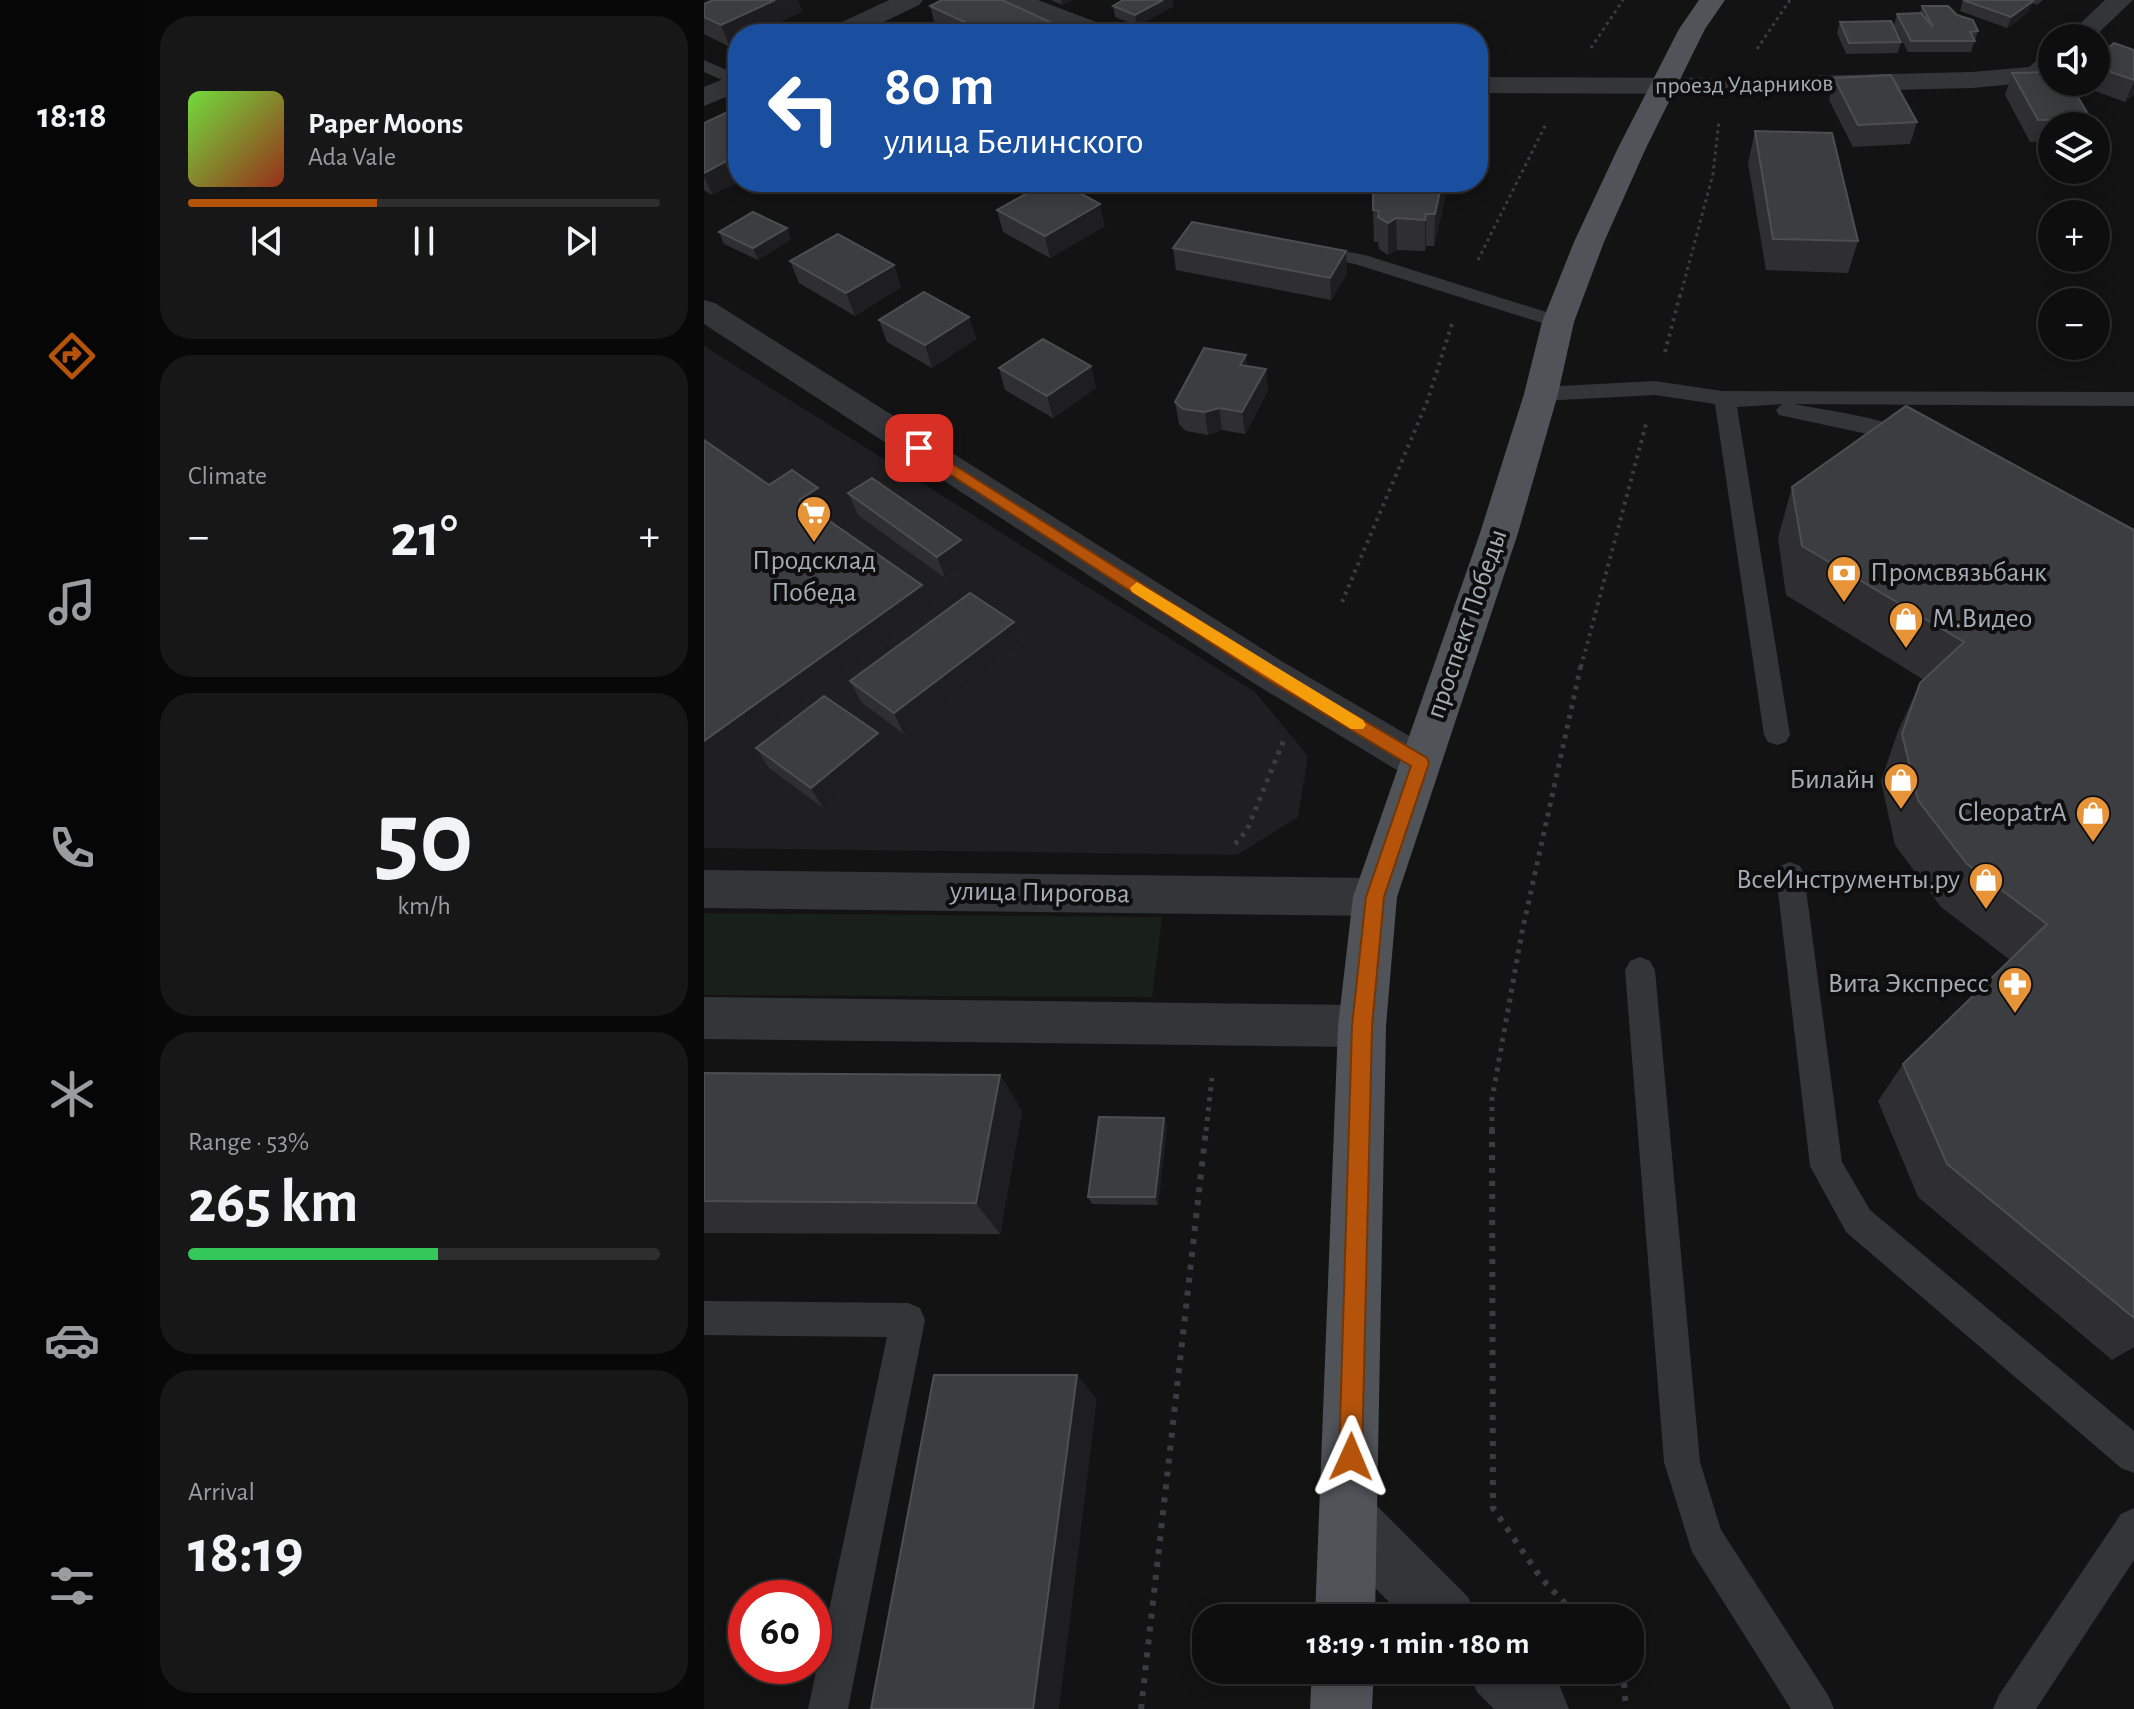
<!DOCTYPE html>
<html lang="en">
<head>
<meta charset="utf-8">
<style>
	body { margin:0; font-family:"Alegreya Sans",sans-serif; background:#171718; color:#f1f3f6; height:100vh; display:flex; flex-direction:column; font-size:30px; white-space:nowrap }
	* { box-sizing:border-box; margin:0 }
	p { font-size:26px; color:#9b9c9e }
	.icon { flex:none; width:44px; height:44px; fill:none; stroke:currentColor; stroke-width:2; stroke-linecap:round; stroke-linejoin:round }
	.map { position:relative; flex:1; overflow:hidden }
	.sheet { display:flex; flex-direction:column; gap:16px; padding:16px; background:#080808; width:560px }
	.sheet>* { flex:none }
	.top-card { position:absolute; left:24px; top:24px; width:760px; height:168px; border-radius:32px; box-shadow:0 4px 20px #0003,0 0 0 2px #2e2e2f; background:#1a4fa0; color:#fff; overflow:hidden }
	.fabs { position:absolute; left:1334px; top:24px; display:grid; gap:16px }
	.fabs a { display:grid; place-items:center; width:72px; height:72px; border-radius:50%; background:#0e0e0f; box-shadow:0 4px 20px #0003,0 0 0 2px #2e2e2f; font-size:40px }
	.speed { position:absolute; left:24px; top:1580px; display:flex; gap:16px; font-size:40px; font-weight:700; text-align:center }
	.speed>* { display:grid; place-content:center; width:104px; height:104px; border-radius:50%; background:#0e0e0f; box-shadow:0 4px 20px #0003,0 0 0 2px #2e2e2f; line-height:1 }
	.speed .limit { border:12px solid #d22; background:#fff; color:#111 }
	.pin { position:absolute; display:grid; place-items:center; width:68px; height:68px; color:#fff; margin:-34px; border-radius:16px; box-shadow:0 4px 12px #0006 }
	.me { position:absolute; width:88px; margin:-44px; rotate:1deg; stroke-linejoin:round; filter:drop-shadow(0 0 6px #0008) }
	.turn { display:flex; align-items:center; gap:28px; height:168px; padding:0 24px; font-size:36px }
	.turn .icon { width:104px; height:104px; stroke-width:2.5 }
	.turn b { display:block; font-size:56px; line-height:68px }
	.big { font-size:60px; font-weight:700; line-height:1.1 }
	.sheet .widget { flex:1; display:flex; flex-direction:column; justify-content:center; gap:12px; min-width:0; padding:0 28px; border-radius:32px; background:#171718 }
	.sheet .dial { align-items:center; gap:0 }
	.dial b { font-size:104px; line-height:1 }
	.song { display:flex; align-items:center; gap:24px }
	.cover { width:96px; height:96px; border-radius:12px; background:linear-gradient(135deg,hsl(100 70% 55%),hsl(10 70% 35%)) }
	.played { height:8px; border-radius:4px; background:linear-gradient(90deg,#b45309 40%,#2e2e2f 40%) }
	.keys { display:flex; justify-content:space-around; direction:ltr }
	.heat { display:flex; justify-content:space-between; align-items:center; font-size:44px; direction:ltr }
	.charge { height:12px; border-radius:6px; background:linear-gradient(90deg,#34c759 53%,#2e2e2f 0) }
	.trip { position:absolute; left:488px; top:1604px; width:452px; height:80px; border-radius:32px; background:#0e0e0f; box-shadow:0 4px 20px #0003,0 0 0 2px #2e2e2f; font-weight:700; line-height:80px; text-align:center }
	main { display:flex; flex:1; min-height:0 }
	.menu { display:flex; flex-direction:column; width:144px; justify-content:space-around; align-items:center; background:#060606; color:#9b9c9e }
	.menu .icon { width:56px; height:56px }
	.menu .on { color:#b45309 }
	.menu b { font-size:36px; color:#f1f3f6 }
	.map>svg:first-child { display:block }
</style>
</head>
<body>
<main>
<nav class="menu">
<b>18:18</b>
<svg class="icon on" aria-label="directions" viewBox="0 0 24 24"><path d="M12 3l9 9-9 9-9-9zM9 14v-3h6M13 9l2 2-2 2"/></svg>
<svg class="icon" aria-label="music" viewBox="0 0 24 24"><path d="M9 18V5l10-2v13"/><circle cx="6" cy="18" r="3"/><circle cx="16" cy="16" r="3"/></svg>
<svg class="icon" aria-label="phone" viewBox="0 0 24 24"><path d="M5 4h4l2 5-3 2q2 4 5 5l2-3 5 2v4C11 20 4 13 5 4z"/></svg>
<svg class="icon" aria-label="climate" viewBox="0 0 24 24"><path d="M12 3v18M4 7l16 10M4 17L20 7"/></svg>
<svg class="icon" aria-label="car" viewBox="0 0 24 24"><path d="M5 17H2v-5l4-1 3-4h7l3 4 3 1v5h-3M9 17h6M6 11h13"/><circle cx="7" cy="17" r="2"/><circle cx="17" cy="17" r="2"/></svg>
<svg class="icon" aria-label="filters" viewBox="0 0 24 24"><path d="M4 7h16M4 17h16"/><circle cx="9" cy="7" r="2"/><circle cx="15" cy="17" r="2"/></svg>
</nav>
<section class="sheet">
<div class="widget">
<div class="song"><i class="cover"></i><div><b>Paper Moons</b><p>Ada Vale</p></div></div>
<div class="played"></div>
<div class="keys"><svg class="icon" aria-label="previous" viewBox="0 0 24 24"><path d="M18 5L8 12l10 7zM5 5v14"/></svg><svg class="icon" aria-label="pause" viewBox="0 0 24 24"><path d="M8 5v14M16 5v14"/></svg><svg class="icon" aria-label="next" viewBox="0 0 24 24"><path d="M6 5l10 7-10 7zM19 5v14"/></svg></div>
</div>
<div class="widget"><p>Climate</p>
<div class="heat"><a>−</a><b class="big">21°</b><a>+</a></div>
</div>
<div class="widget dial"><b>50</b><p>km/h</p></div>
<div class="widget"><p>Range · 53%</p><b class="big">265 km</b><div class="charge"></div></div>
<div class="widget"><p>Arrival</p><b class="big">18:19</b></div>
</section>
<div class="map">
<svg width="1430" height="1709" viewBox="0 0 1430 1709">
	<rect width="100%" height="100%" fill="#131314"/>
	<path fill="#1f1f21" d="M0 346 551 692 604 756 594 817 533 855 0 848Z"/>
	<path fill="#191f19" d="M0 913 458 917 448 997 0 995Z"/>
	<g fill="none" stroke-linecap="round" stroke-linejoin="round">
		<g stroke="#3a3c40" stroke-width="3" stroke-dasharray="3 4" stroke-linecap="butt">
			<path d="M887 48 919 0"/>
			<path d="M1053 49 1086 0"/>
			<path d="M774 260 843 122"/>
			<path d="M976 297 1009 174 1015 121"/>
		</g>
		<g stroke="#3a3c40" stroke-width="4" stroke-dasharray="3 5" stroke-linecap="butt">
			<path d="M961 352 976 295"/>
			<path d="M638 602 723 402 748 324"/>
			<path d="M877 667 942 424"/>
		</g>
		<g stroke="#3a3c40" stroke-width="5" stroke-dasharray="4 6" stroke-linecap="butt">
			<path d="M531 844 543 830 581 737"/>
			<path d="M502 1131 508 1078"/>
			<path d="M788 1131V1099L818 932 877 665"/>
		</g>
		<g stroke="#3a3c40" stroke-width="6" stroke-dasharray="5 8" stroke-linecap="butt">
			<path d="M788 1129 789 1508 837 1578 875 1618"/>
			<path d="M919 1670 922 1709"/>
			<path d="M437 1709 502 1129"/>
		</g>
		<g fill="#343539" fill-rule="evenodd">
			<path d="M0 60 34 75V87L0 72Z"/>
			<path d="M607 245 661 255 861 318 864 322 854 328 651 264 600 255 597 251Z"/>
			<path d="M951 381 1018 391 1430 392V406L1090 404C1117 410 1202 419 1216 441L1213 446 1205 448 1182 438 1075 415 1072 410 1078 404 1033 407 1086 735 1082 742 1073 745 1064 742 1060 735 1011 404 951 395 837 401 829 399 826 394 829 389 837 387Z"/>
			<path d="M1086 862 1096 866 1100 874 1138 1162 1166 1210 1430 1431V1473L1417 1468 1142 1232 1106 1166 1072 874 1076 866Z"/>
			<path d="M936 957 946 961 951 970 996 1462 1017 1530 1124 1695 1130 1709H1087L988 1552 960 1462 921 970 926 961Z"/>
			<path d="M0 1301 204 1303 216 1308 221 1320 144 1709H104L183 1337 0 1335Z"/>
			<path d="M1430 1508V1560L1332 1709H1289L1295 1695 1417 1514Z"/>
		</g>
		<g fill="#343539" fill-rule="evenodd">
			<path d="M185 0H219L215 5 155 34H121L125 28Z"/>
			<path d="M298 0H334L408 28 412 34H375L302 5Z"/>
			<path d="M1401 0H1429L1389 38H1361Z"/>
			<path d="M1348 53V76L1343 81 1268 88 1029 94 774 93V77L1029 78 1268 72 1325 67 1339 55Z"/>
			<path d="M34 73V92L0 106V87Z"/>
			<path d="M0 300 11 303 579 662 731 751 737 763 731 775 716 780 701 775 551 684 0 324Z"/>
			<path d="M0 870 671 878 687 884 693 897 687 910 671 916 0 908Z"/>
			<path d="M0 997 658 1005 675 1011 682 1026 675 1041 658 1047 0 1039Z"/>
			<path d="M645 1491 666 1499 764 1597 773 1618H701L624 1541 616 1520 624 1499Z"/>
			<path d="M764 1670H839L856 1687 865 1709H790L773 1692Z"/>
		</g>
		<g fill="#505358" fill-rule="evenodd">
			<path d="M995 0H1021L1001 29 942 148 900 242 870 322 854 394 814 533 693 897 682 1026 671 1618H611L634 1026 649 897 776 533 820 394 838 322 870 242 914 148 975 29Z"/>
			<path d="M608 1670H670L668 1709H606Z"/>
		</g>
	</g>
	<g fill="#2f2f32">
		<path d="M347 0H368L358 5Z"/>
		<path d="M1259 0H1339L1333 5 1328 3 1325 12 1303 28 1256 11Z"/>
		<path d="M0 4 98 12 34 34V43L26 47 0 34Z"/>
		<path d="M226 6 349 34H246L232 28Z"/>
		<path d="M409 6H470L433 26 411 17Z"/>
		<path d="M1218 6 1253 15 1274 31 1267 52H1204L1190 25 1193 14 1216 13Z"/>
		<path d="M1136 22 1197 42 1194 53 1142 54 1133 33Z"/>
		<path d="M1430 50V95L1421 102 1377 86 1378 82H1392V59Z"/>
		<path d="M1308 73 1387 119 1384 126H1348V141L1326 142 1301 95Z"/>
		<path d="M1130 78 1213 122 1206 144 1149 147 1125 100Z"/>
		<path d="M0 123 8 195 0 190Z"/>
		<path d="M1051 131 1154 241 1144 273 1062 270 1044 163Z"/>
		<path d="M745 182 730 246H722L721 251 693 250 684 255 675 249 674 242H670L669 210Z"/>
		<path d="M293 210 401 226 346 258 299 232Z"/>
		<path d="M83 228 87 239 54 260 20 244 15 232Z"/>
		<path d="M469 248 642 251 643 273 627 300 472 270Z"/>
		<path d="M86 261 190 265 197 287 151 316 95 283Z"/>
		<path d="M265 317 272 339 228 368 183 342 175 320Z"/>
		<path d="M542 355 543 366 562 369 564 391 541 434 518 430 504 435 482 431 475 424 471 402Z"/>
		<path d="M387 366 392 388 349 418 301 390 295 368Z"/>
		<path d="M1088 487 1430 530V1347L1408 1360 1214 1197 1174 1101 1199 1064 1306 960 1237 907 1191 845 1177 781 1194 731 1216 683 1220 680 1082 595 1074 538Z"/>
		<path d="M144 493 265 561 241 578 154 515Z"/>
		<path d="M310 622 317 643 200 734 157 702 146 681Z"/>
		<path d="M174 733 184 754 119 808 65 768 52 748Z"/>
		<path d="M0 1073 296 1075 318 1111 296 1234 0 1233Z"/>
		<path d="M460 1118 463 1126 454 1205 388 1204 384 1197Z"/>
	</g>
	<g fill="#1e1e20">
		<path d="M71 0H94L98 12 52 34H34V43L26 47 17 25Z"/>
		<path d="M357 0H368L358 5Z"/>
		<path d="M459 0H469L470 6 433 26 431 15Z"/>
		<path d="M1329 1 1325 12 1303 28 1307 17Z"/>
		<path d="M346 22 349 34H322Z"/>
		<path d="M1430 82V95L1421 102Z"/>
		<path d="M34 155 35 182 8 195 0 176V173Z"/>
		<path d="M738 182H745L730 246 731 214Z"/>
		<path d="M396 204 401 226 346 258 341 236Z"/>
		<path d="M722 214V246L721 251V220Z"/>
		<path d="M692 218 693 250 684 255V223Z"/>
		<path d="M83 228 87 239 54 260 49 248Z"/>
		<path d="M642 251 643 273 627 300 626 278Z"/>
		<path d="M190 265 197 287 151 316 142 293Z"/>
		<path d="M265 317 272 339 228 368 221 345Z"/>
		<path d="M542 355 544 377 536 365Z"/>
		<path d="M387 366 392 388 349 418 343 396Z"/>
		<path d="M562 369 564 391 541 434 538 412Z"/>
		<path d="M515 408 518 430 504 435 501 412Z"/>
		<path d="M114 488 125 509 106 522 95 500Z"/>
		<path d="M257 540 265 561 241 578 233 557Z"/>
		<path d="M218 585 227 606 0 771V741Z"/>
		<path d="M310 622 317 643 200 734 190 713Z"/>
		<path d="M174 733 184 754 119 808 107 788Z"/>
		<path d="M296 1075 318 1111 296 1234 272 1203Z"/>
		<path d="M460 1118 463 1126 454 1205 451 1197Z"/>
		<path d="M373 1375 393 1399 355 1709H329Z"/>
	</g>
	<g fill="#3c3d40" stroke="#4c4e52" stroke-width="2">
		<path d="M9 0H71L17 25 0 17V4Z"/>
		<path d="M238 0H298L346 22 322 34H286L226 6Z"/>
		<path d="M419 0H459L431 15 409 6Z"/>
		<path d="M1259 0H1326L1329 1 1307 17Z"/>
		<path d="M1218 6H1244L1253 15 1269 20 1274 31 1266 32 1271 41H1207L1193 14 1217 13 1229 27Z"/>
		<path d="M1187 21 1197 42 1145 43 1136 22Z"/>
		<path d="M199 30 208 34H192Z"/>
		<path d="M1410 43 1430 50V80L1392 67V59Z"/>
		<path d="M1348 72V82H1365L1387 119 1334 120 1308 73Z"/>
		<path d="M1187 75 1213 122 1154 125 1130 78Z"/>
		<path d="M34 107V155L0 173V123Z"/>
		<path d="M1051 131 1128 133 1154 241 1069 239Z"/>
		<path d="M343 182H356L396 204 341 236 293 210Z"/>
		<path d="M669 182H738L731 214H722L721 220 692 218 684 223 674 217 675 211 669 210Z"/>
		<path d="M49 212 83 228 49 248 15 232Z"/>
		<path d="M488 222 642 251 626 278 469 248Z"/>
		<path d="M134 234 190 265 142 293 86 261Z"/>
		<path d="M220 292 265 317 221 345 175 320Z"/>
		<path d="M339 339 387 366 343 396 295 368Z"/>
		<path d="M500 348 542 355 536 365 562 369 538 412 515 408 501 412 479 409 471 402Z"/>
		<path d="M1202 406 1430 530V1318L1243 1164 1199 1064 1343 924 1263 864 1214 800 1198 734 1216 683 1260 642 1098 546 1088 487Z"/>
		<path d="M0 440 65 485 88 470 114 488 95 500 218 585 0 741Z"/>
		<path d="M168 478 257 540 233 557 144 493Z"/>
		<path d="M266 593 310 622 190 713 146 681Z"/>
		<path d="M120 696 174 733 107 788 52 748Z"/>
		<path d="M0 1073 296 1075 272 1203 0 1201Z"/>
		<path d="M395 1117 460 1118 451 1197H384Z"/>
		<path d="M230 1375H373L329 1709H167Z"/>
	</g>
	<path fill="#b45309" stroke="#753606" stroke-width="2" d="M215 443 571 668 723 758 725 763 680 897 668 1026 658 1457 655 1465 647 1468 638 1465 635 1457 648 1026 662 897 707 766 559 677 210 451 208 448Z"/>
	<path fill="#f59e0b" d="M433 582 659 720 662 725 659 729H647L428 592 426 588Z"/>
	<defs>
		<g id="supermarket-pin" transform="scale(1.8)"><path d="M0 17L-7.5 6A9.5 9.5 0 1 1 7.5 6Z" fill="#e79337" stroke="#0e0e0f"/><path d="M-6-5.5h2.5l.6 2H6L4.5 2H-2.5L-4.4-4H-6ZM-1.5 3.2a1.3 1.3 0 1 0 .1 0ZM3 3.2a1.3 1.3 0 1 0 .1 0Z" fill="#fff"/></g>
		<g id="bank-pin" transform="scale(1.8)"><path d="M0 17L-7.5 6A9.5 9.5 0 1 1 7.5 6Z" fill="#e79337" stroke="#0e0e0f"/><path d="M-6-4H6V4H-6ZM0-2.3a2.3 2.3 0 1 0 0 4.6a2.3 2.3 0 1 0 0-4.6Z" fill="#fff"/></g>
		<g id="shop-pin" transform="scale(1.8)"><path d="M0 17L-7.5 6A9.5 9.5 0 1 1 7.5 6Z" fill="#e79337" stroke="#0e0e0f"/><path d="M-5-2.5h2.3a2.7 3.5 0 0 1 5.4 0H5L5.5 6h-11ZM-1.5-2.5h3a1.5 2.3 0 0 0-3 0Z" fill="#fff"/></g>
		<g id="pharmacy-pin" transform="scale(1.8)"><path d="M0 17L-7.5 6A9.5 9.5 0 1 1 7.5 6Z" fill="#e79337" stroke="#0e0e0f"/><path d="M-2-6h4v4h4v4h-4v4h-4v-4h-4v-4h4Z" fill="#fff"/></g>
	</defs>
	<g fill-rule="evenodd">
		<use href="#supermarket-pin" x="110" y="513"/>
		<use href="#bank-pin" x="1140" y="573"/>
		<use href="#shop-pin" x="1202" y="619"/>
		<use href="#shop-pin" x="1197" y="780"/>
		<use href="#shop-pin" x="1389" y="813"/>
		<use href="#shop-pin" x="1282" y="880"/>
		<use href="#pharmacy-pin" x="1311" y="984"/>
	</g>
	<g text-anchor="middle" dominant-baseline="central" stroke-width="8" stroke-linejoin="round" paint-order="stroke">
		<g font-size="24" fill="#a5acb4" stroke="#0e0e0f">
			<text transform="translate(1040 85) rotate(-1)">проезд Ударников</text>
		</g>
		<g font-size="28" fill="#a5acb4" stroke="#0e0e0f" text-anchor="end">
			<text x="110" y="561" text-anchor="middle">Продсклад<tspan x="110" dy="32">Победа</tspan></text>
			<text x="1166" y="573" text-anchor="start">Промсвязьбанк</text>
			<text x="1228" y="619" text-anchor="start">М.Видео</text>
			<text x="1171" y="780">Билайн</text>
			<text x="1363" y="813">CleopatrA</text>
			<text x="1256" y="880">ВсеИнструменты.ру</text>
			<text x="1285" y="984">Вита Экспресс</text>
		</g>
		<g font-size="28" fill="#a5acb4" stroke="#0e0e0f">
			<text transform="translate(763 624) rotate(-71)">проспект Победы</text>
			<text transform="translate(336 893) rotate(1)">улица Пирогова</text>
		</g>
	</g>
</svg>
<div class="fabs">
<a><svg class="icon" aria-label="sound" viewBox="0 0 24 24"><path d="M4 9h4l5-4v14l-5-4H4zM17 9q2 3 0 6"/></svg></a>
<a><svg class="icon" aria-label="layers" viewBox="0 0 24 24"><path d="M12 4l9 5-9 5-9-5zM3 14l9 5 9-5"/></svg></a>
<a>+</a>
<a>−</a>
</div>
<div class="speed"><div class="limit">60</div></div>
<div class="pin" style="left:215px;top:448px;background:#d93025"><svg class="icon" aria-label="arrive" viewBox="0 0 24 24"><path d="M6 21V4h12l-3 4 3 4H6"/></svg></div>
<svg class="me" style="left:647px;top:1457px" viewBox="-20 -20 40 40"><path d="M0-17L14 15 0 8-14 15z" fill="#b45309" stroke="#fff" stroke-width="4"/></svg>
<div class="trip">18:19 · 1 min · 180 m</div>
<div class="top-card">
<div class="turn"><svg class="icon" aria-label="left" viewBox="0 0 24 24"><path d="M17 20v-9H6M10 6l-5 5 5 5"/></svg><div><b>80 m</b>улица Белинского</div></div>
</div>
</div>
</main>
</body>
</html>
